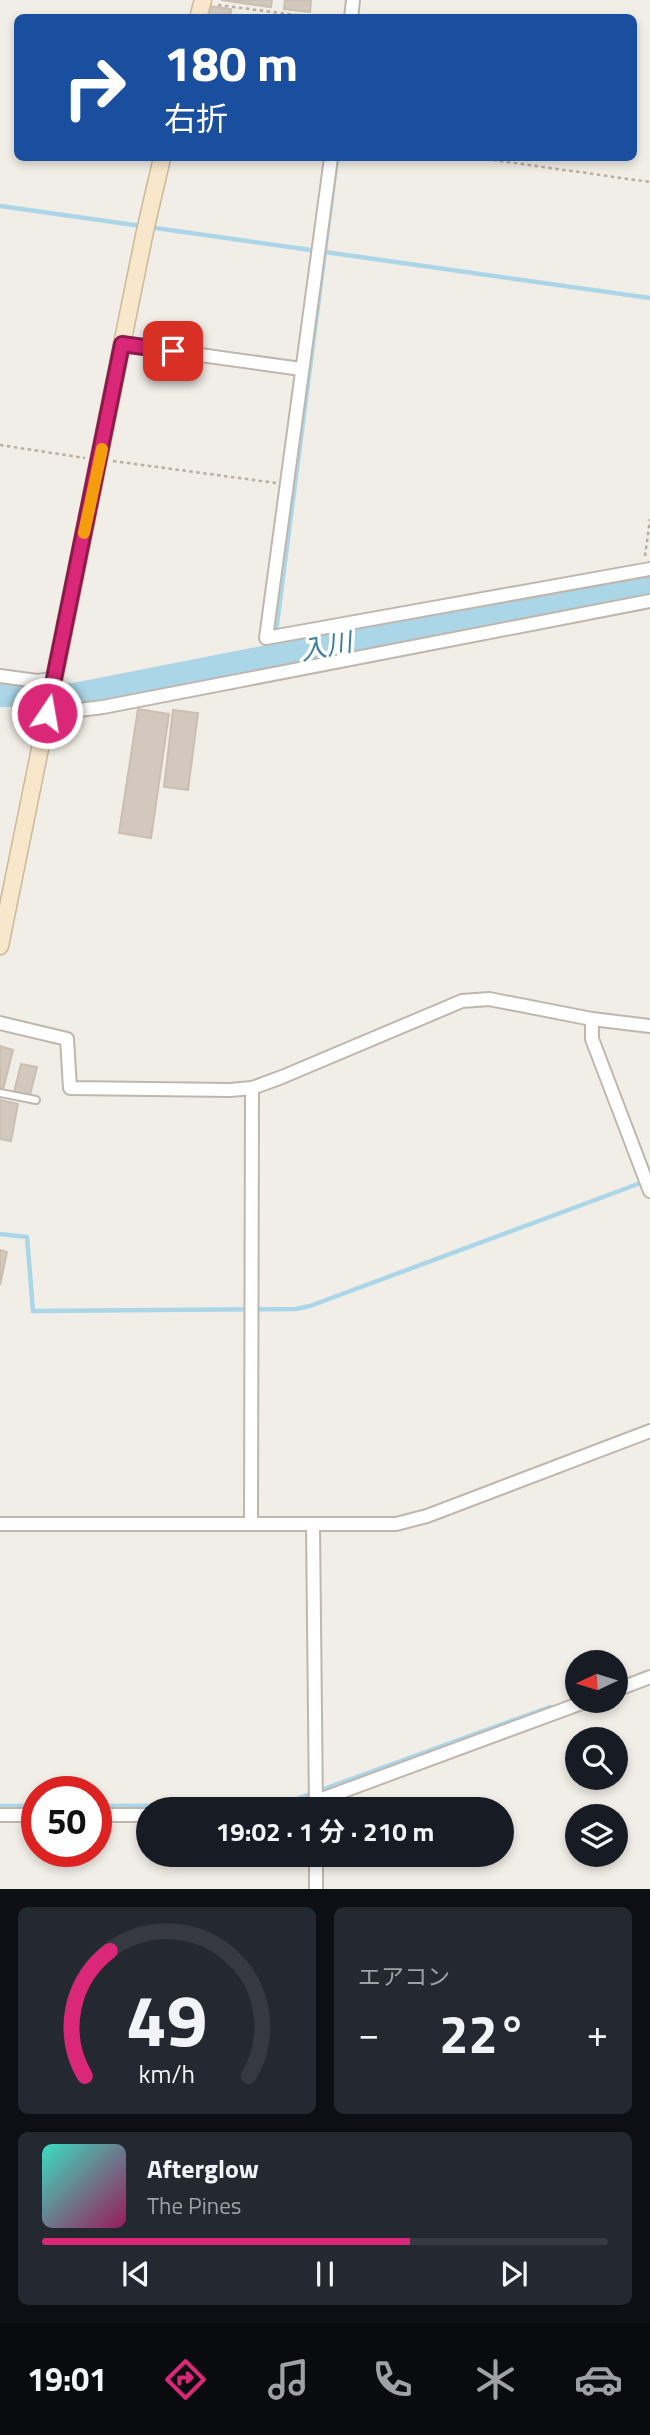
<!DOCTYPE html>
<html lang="ja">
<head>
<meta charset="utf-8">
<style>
	body { margin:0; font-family:"Titillium Web","Noto Sans JP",sans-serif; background:#242831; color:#f1f3f6; height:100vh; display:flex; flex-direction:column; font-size:26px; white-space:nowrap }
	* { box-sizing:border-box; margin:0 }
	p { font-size:23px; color:#9ea1a6 }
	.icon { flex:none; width:38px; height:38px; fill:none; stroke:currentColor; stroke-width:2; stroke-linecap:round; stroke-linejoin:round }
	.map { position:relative; height:1889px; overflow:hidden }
	.panel { display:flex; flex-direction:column; gap:18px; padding:18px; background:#0d0f14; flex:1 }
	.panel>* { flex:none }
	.guide { position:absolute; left:14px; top:14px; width:623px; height:147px; border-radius:10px; box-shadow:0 4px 10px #0003; background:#1a4fa0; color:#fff; overflow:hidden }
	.needle { width:46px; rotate:266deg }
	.fabs { position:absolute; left:565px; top:1650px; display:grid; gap:14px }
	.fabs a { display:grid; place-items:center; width:63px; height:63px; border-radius:50%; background:#171b24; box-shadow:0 4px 10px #0003; font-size:35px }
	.speed { position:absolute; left:21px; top:1776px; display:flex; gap:14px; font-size:35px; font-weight:700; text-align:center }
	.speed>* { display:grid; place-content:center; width:91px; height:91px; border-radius:50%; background:#171b24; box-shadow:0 4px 10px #0003; line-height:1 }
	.speed .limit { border:10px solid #d22; background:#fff; color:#111 }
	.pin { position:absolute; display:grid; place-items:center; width:60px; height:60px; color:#fff; margin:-30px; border-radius:14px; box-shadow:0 4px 10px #0006 }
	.me { position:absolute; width:77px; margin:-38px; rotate:12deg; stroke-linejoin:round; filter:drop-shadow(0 0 5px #0008) }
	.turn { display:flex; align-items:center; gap:24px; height:147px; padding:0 35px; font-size:32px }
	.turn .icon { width:91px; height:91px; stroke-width:2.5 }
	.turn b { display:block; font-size:49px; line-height:60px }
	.big { font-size:52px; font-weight:700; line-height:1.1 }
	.panel .tile { flex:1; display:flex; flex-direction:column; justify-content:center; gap:10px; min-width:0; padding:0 24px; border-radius:10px; background:#242831 }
	.panel .dial { align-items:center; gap:0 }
	.dial svg { height:182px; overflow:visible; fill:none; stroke:#363941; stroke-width:7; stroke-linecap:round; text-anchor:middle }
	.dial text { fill:#f1f3f6; stroke:none }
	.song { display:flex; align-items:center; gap:21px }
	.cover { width:84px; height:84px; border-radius:10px; background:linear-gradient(135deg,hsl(170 70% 55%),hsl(330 70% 35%)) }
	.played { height:7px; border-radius:4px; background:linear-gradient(90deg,#db2777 65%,#363941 65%) }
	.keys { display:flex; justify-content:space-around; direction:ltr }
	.heat { display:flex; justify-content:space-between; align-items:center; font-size:38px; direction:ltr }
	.panel .tiles { flex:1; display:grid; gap:18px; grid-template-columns:1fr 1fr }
	.tile:last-child { grid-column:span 2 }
	.trip { position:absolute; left:136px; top:1797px; width:378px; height:70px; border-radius:35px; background:#171b24; box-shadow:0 4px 10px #0003; font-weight:700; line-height:70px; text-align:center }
	.menu { display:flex; height:112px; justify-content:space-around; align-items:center; background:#090b0e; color:#9ea1a6 }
	.menu .icon { width:49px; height:49px }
	.menu .active { color:#db2777 }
	.menu b { font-size:32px; color:#f1f3f6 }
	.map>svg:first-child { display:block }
</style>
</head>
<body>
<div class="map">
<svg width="650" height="1889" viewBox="0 0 650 1889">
	<rect width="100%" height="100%" fill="#f1ede7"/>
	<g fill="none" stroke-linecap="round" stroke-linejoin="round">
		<g stroke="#abd6e7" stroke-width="4.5">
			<path d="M0 206 650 298"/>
			<path d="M273 655 337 158"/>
			<path d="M0 1234 27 1237 33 1311 296 1309 310 1306 646 1181"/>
			<path d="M0 1806H37"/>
			<path d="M96 1806 280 1805 550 1707"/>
		</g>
		<path stroke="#abd6e7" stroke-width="24" d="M0 695H74L650 582"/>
	</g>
	<g fill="#d2c8be" stroke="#cbbfb2" stroke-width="2">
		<path d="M221 0H272L271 7Z"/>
		<path d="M285 0H311L310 12 284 9Z"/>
		<path d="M209 6 231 9 230 18H207Z"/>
		<path d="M138 709 169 714 151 838 119 833Z"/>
		<path d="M173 710 198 713 188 790 164 787Z"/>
		<path d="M0 1046 13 1050 3 1090H0Z"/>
		<path d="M21 1064 37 1067 30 1095 14 1092Z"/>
		<path d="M0 1100 18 1104 11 1141 0 1139Z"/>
		<path d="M0 1250 7 1252 0 1285Z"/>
	</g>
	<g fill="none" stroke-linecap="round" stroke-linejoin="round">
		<g stroke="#bfb7ae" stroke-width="10">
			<path id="lane" d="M0 1093 36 1100"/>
		</g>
		<g stroke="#bfb7ae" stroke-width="16">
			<g id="street">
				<path d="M351 18 353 0"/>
				<path d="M331 158 266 638 650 569"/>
				<path d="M122 344 301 369"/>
				<path d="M0 676 37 681 54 679"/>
				<path d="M47 714 103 707 650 601"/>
				<path d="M592 1019V1039L650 1191"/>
				<path d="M0 1023 67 1039 70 1088 230 1090 252 1088 282 1077 462 1001 489 999 592 1019 650 1026"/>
				<path d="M251 1522 252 1088"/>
				<path d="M0 1524H396L427 1516 650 1431"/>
				<path d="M313 1525 316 1809"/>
				<path d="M616 1690 650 1677"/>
				<path d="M292 1810 587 1701"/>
				<path d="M0 1815H37"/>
				<path d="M96 1815H149"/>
				<path d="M316 1889V1855"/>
			</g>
		</g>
		<g stroke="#ccb99c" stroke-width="19">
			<g id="secondary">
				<path d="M198 18 203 0"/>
				<path d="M0 946 145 231 162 158"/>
			</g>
		</g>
		<g stroke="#bcae9e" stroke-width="2.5" stroke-dasharray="3.5 3.5" stroke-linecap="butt">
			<path d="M218 5 319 18"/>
			<path d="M479 158 650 182"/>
			<path d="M0 445 85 458"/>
			<path d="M113 461 276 483"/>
			<path d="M645 556 650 519"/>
		</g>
		<use href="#lane" stroke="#fff" stroke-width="6"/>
		<use href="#street" stroke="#fff" stroke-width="12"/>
		<use href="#secondary" stroke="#f8e7cb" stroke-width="16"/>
	</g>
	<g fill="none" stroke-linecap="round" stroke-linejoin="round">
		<g stroke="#8e194d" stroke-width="18">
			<path id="route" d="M47 713 122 344 173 351"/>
		</g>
		<use href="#route" stroke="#db2777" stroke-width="12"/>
		<path stroke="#f59e0b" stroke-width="12" d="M84 533 102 449"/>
	</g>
	<g text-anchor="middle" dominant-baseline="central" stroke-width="7" stroke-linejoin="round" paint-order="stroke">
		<g font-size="26" font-style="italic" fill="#3c7e9b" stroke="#fff">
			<text transform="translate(326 646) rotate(-11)">入川</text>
		</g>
	</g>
</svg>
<div class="fabs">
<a><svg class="needle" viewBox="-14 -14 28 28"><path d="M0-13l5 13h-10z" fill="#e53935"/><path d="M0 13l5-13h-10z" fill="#9ea1a6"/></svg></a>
<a><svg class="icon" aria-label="search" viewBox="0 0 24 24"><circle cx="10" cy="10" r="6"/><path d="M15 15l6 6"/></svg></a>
<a><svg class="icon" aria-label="layers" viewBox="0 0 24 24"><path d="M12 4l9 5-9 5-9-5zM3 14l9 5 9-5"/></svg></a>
</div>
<div class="speed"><div class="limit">50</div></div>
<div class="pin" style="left:173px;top:351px;background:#d93025"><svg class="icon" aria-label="arrive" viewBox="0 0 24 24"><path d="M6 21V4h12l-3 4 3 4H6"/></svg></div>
<svg class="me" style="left:47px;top:713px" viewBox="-20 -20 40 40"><circle r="17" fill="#db2777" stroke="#fff" stroke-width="3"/><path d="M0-11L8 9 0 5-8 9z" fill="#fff"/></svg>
<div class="trip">19:02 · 1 分 · 210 m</div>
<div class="guide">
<div class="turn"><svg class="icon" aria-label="right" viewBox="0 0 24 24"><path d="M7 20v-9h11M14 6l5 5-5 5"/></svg><div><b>180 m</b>右折</div></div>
</div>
</div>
<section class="panel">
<div class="tiles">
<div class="tile dial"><svg viewBox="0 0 100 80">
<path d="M14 69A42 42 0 1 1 86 69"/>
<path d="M14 69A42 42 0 0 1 25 14" stroke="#db2777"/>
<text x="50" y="56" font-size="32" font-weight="700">49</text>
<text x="50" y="72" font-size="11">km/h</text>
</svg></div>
<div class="tile"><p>エアコン</p>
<div class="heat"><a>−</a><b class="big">22°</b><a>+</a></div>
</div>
<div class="tile">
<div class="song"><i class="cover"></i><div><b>Afterglow</b><p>The Pines</p></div></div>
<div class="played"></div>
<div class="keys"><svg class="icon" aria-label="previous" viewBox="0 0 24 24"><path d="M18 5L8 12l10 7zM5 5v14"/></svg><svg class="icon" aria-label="pause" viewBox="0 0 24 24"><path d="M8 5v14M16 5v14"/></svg><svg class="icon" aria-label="next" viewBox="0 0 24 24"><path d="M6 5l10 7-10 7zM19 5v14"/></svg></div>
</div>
</div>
</section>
<nav class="menu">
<b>19:01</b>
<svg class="icon active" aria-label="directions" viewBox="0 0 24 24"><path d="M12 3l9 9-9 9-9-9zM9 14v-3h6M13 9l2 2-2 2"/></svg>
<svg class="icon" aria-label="music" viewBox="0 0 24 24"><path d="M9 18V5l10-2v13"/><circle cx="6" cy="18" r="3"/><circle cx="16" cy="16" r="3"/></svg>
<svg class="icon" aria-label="phone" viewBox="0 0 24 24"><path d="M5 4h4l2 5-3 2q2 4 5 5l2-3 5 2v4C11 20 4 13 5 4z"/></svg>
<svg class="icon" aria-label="climate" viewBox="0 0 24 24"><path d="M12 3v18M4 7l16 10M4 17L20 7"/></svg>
<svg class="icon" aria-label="car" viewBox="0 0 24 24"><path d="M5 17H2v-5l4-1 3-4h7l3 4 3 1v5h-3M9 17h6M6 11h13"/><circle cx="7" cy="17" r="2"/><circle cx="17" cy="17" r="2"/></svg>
</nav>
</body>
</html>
